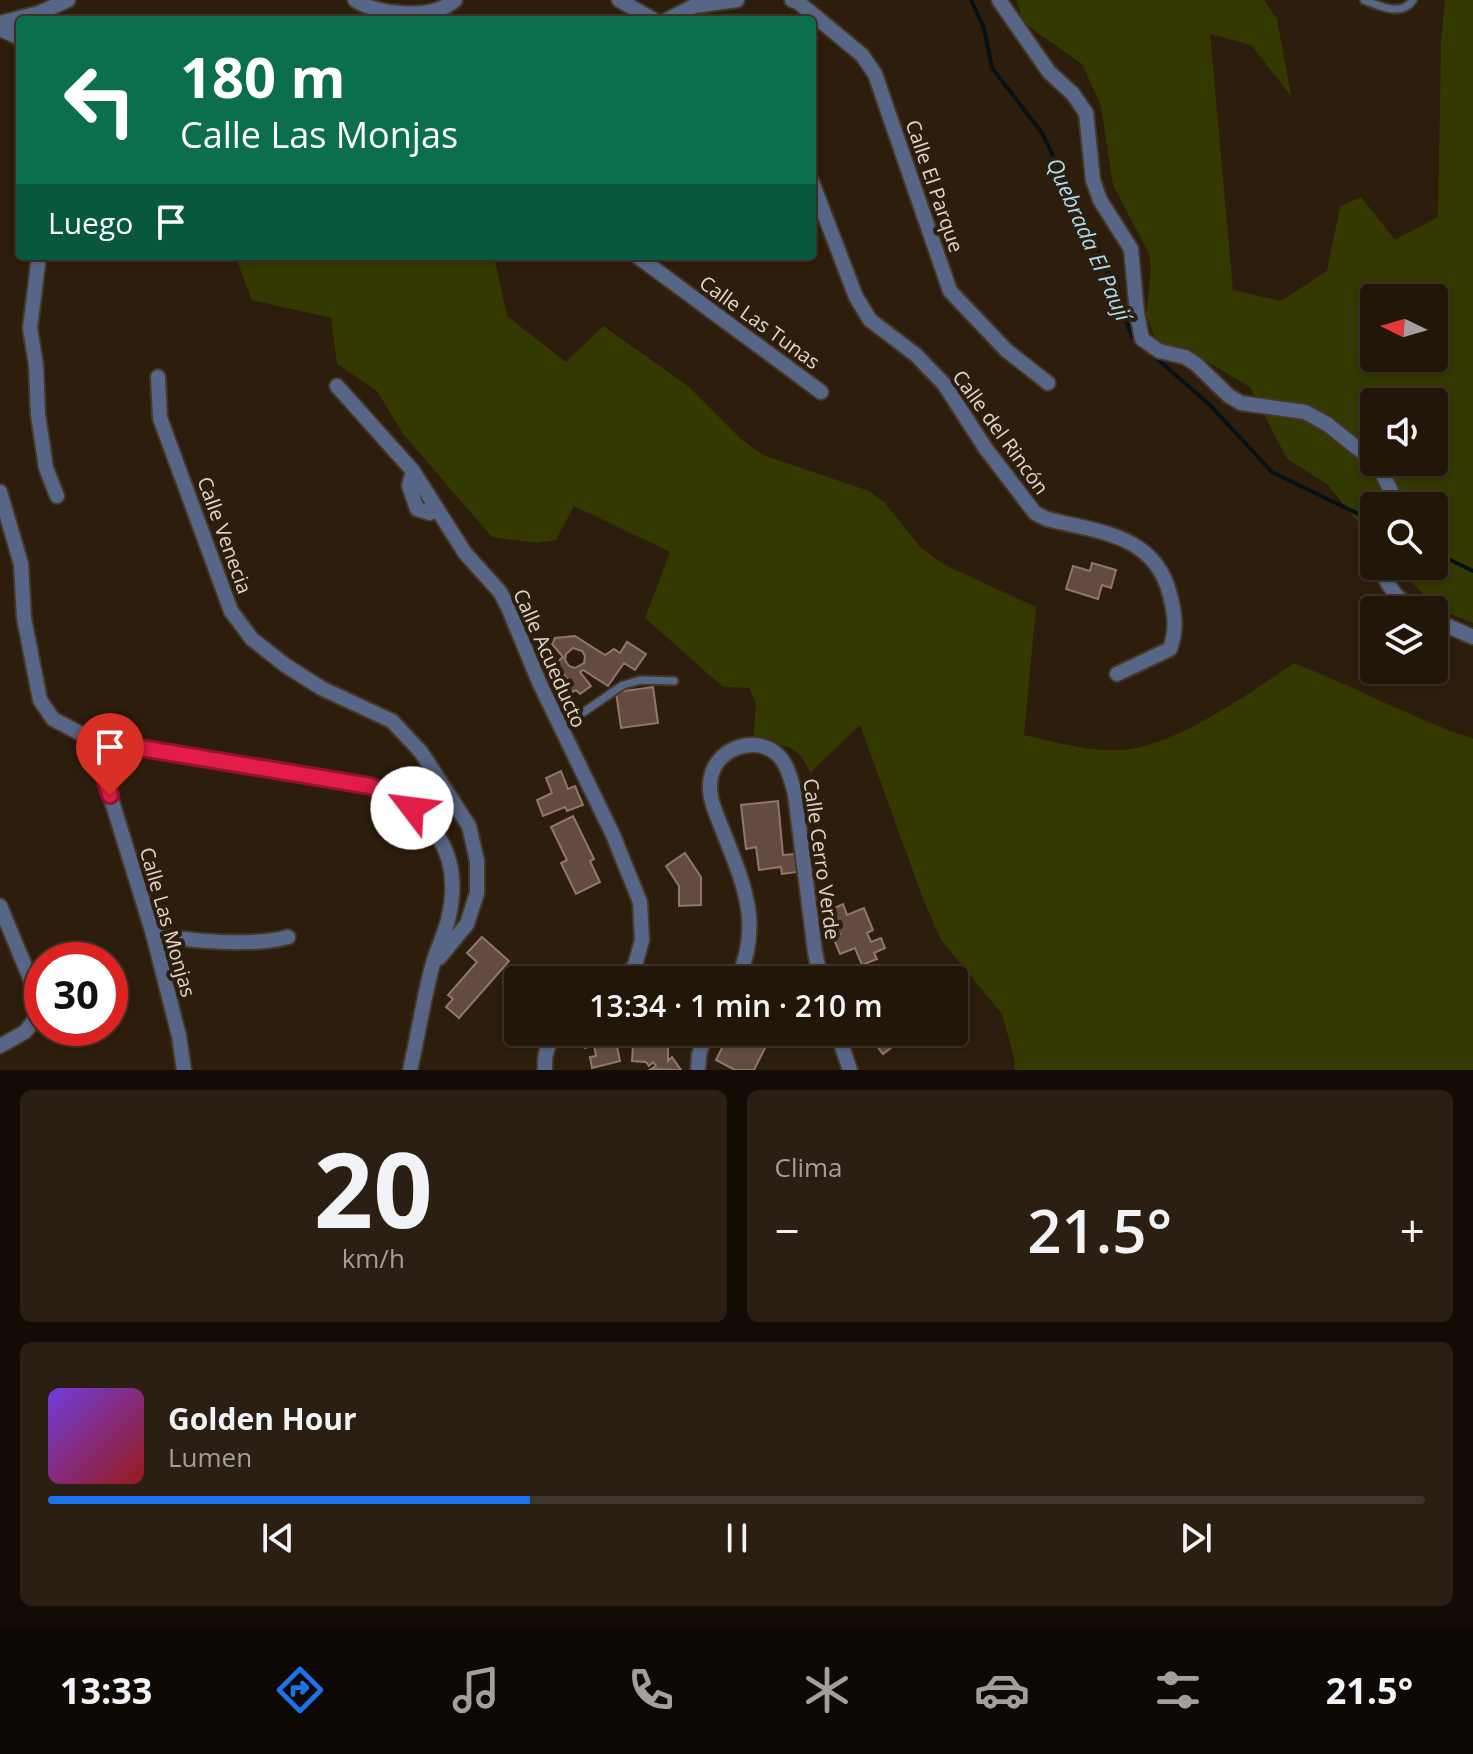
<!DOCTYPE html>
<html lang="es">
<head>
<meta charset="utf-8">
<style>
	body { margin:0; font-family:"Open Sans",sans-serif; background:#2a1f12; color:#f1f3f6; height:100vh; display:flex; flex-direction:column; font-size:30px; white-space:nowrap }
	* { box-sizing:border-box; margin:0 }
	p { font-size:26px; color:#a29f9c }
	.icon { flex:none; width:44px; height:44px; fill:none; stroke:currentColor; stroke-width:2; stroke-linecap:round; stroke-linejoin:round }
	.map { position:relative; height:1070px; overflow:hidden }
	.side { display:flex; flex-direction:column; gap:20px; padding:20px; background:#130c05; flex:1 }
	.side>* { flex:none }
	.hud { position:absolute; left:16px; top:16px; width:800px; height:244px; border-radius:8px; box-shadow:0 2px 6px #0004,0 0 0 2px #3f352a; background:#0b6e4f; color:#fff; overflow:hidden }
	.needle { width:52px; rotate:275deg }
	.controls { position:absolute; left:1360px; top:284px; display:grid; gap:16px }
	.controls a { display:grid; place-items:center; width:88px; height:88px; border-radius:8px; background:#221609; box-shadow:0 2px 6px #0004,0 0 0 2px #3f352a; font-size:40px }
	.speed { position:absolute; left:24px; top:942px; display:flex; gap:16px; font-size:40px; font-weight:700; text-align:center }
	.speed>* { display:grid; place-content:center; width:104px; height:104px; border-radius:50%; background:#221609; box-shadow:0 2px 6px #0004,0 0 0 2px #3f352a; line-height:1 }
	.speed .limit { border:12px solid #d22; background:#fff; color:#111 }
	.pin { position:absolute; display:grid; place-items:center; width:68px; height:68px; color:#fff; margin:-82px -34px; border-radius:50% 50% 50% 0; rotate:-45deg; box-shadow:0 0 8px #0007 }
	.pin .icon { rotate:45deg }
	.me { position:absolute; width:88px; margin:-44px; rotate:300deg; stroke-linejoin:round; filter:drop-shadow(0 0 6px #0008) }
	.turn { display:flex; align-items:center; gap:28px; height:168px; padding:0 32px; font-size:36px }
	.turn .icon { width:104px; height:104px; stroke-width:2.5 }
	.turn b { display:block; font-size:56px; line-height:68px }
	.then { display:flex; align-items:center; height:76px; padding:0 32px; background:#0003; gap:16px; font-size:30px }
	.big { font-size:60px; font-weight:600; line-height:1.1 }
	.side .tile { flex:1; display:flex; flex-direction:column; justify-content:center; gap:12px; min-width:0; padding:0 28px; border-radius:12px; background:#2a1f12 }
	.side .dial { align-items:center; gap:0 }
	.dial b { font-size:104px; line-height:1 }
	.song { display:flex; align-items:center; gap:24px }
	.cover { width:96px; height:96px; border-radius:12px; background:linear-gradient(135deg,hsl(260 70% 55%),hsl(0 70% 35%)) }
	.played { height:8px; border-radius:4px; background:linear-gradient(90deg,#1a73e8 35%,#3f352a 35%) }
	.keys { display:flex; justify-content:space-around; direction:ltr }
	.heat { display:flex; justify-content:space-between; align-items:center; font-size:44px; direction:ltr }
	.side .tiles { flex:1; display:grid; gap:20px; grid-template-columns:1fr 1fr }
	.tile:last-child { grid-column:span 2 }
	.trip { position:absolute; left:504px; top:966px; width:464px; height:80px; border-radius:8px; background:#221609; box-shadow:0 2px 6px #0004,0 0 0 2px #3f352a; font-weight:600; line-height:80px; text-align:center }
	.tab-bar { display:flex; height:128px; justify-content:space-around; align-items:center; background:#0e0904; color:#a29f9c }
	.tab-bar .icon { width:56px; height:56px }
	.tab-bar .active { color:#1a73e8 }
	.tab-bar b { font-size:36px; color:#f1f3f6 }
	.map>svg:first-child { display:block }
</style>
</head>
<body>
<div class="map">
<svg width="1473" height="1070" viewBox="0 0 1473 1070">
	<rect width="100%" height="100%" fill="#2d1d0c"/>
	<g fill="#333900" fill-rule="evenodd">
		<path d="M1016 0H1264L1277 19 1291 96 1251 45 1210 34 1233 290 1281 301 1327 271 1340 207 1361 197 1395 240 1438 217 1441 43 1445 0H1473V623L1440 610 1395 566H1434V506H1374V542L1327 484 1287 459 1250 387 1187 350 1156 341 1146 314 1151 270 1149 254 1113 185 1101 106 1082 64 1024 23ZM1374 298H1434V358H1374ZM1374 402H1434V462H1374Z"/>
		<path d="M235 256H494L507 316 566 362 603 326 688 386 742 440 763 455 869 491 885 503 921 548 945 565 1036 607 1024 735C1055 742 1088 752 1121 750 1174 747 1250 693 1294 663 1355 687 1412 718 1473 739V1070H1014L1015 1061 1002 1014 941 940 923 899 860 725 810 773C799 743 781 745 753 742L756 704 749 688 723 687 645 618 670 552 574 506 556 540 537 543 492 537 403 434 377 391 337 364 331 318 252 300Z"/>
	</g>
	<g fill="none" stroke-linecap="round" stroke-linejoin="round">
		<g stroke="#041218" stroke-width="4">
			<path d="M971 0 984 28 992 68 1042 133 1101 256 1132 336 1139 343"/>
			<path d="M1148 351 1209 404 1272 472 1373 521"/>
			<path d="M1434 552 1473 571"/>
		</g>
	</g>
	<g fill="#644b42" stroke="#91766c" stroke-width="2" fill-rule="evenodd">
		<path d="M1092 563 1116 570 1111 588 1102 585 1098 599 1066 589 1073 566 1090 571Z"/>
		<path d="M575 636 605 655 614 649 620 653 627 642 646 654 635 670 624 663 608 686 583 670 580 672 591 686 580 694 576 690 573 692 568 686 571 683 564 675 560 678 551 668 563 657 552 644 555 638ZM573 648 582 651 585 656 584 663 575 668 569 666 565 660 566 654Z"/>
		<path d="M653 687 658 723 621 728 616 692Z"/>
		<path d="M561 771 568 789 575 786 583 805 567 811 565 807 543 816 537 800 552 793 546 778Z"/>
		<path d="M778 801 783 855 795 854 797 872 782 874 781 867 759 870 756 847 746 849 741 805Z"/>
		<path d="M573 816 594 859 590 861 600 882 576 894 561 863 567 860 551 827Z"/>
		<path d="M685 853 701 877V905L679 906V886L666 866Z"/>
		<path d="M843 904 847 915 864 908 873 930 867 933 871 942 881 938 885 948 874 953 877 959 862 965 855 948 840 954 833 937 840 934 830 910Z"/>
		<path d="M482 937 509 961 459 1018 446 1007 453 999 448 995 477 962 467 953Z"/>
		<path d="M576 1032H614L620 1061 592 1068 590 1057 596 1056 594 1045 585 1048 583 1036 577 1037Z"/>
		<path d="M630 1032H685L668 1046V1061L672 1057 681 1070 651 1069 656 1066 653 1062 649 1066 646 1062 632 1061 633 1045 630 1044Z"/>
		<path d="M730 1032H773L754 1070H735L716 1060Z"/>
		<path d="M878 1032H920L913 1037 910 1033 883 1054 873 1041 880 1036Z"/>
	</g>
	<g fill="none" stroke-linecap="round" stroke-linejoin="round">
		<g stroke="#463727" stroke-width="11">
			<g id="service">
				<path d="M1364 0C1379 6 1402 17 1413 0"/>
				<path d="M562 727 623 685 641 680 674 681"/>
			</g>
		</g>
		<g stroke="#463727" stroke-width="18">
			<g id="minor">
				<path d="M355 0C379 16 433 20 455 0"/>
				<path d="M619 0 654 20"/>
				<path d="M792 0 798 2 862 55 875 74 950 291 1006 350 1048 383"/>
				<path d="M999 0 1049 72 1073 94 1086 113 1093 180 1100 200 1131 249 1137 313 1142 339 1159 351 1185 357 1196 364 1229 396 1241 403 1305 412 1327 424 1366 455 1382 473 1392 493 1393 506"/>
				<path d="M667 20 694 6 737 0"/>
				<path d="M0 23 39 13 68 0"/>
				<path d="M0 29 20 38"/>
				<path d="M812 182 856 297 870 320 916 355 944 384 986 449 1035 513 1047 519C1098 532 1155 534 1170 595 1175 614 1177 630 1170 649L1117 674"/>
				<path d="M39 256 30 328 36 365 38 415 46 468 57 496"/>
				<path d="M637 256 821 392"/>
				<path d="M158 377 160 418 231 611 252 639 285 665 321 688 392 721 421 752 469 826 477 861V893L467 924 439 958"/>
				<path d="M337 386 413 471 465 553 500 592 508 607 539 682 613 835 640 902 642 940 635 965 622 980"/>
				<path d="M413 471 409 486 417 509 430 513 437 509"/>
				<path d="M0 492 21 564 24 618 40 700 53 719 93 740 370 786C431 809 465 853 448 920 444 936 436 951 432 967 423 1001 418 1036 410 1070"/>
				<path d="M1380 566C1386 584 1398 601 1415 610"/>
				<path d="M1434 620 1473 637"/>
				<path d="M93 740 153 934 179 1036 184 1070"/>
				<path d="M0 906 39 1000 37 1017 25 1032 0 1046"/>
				<path d="M153 934C189 941 252 947 288 937"/>
				<path d="M737 980C764 923 742 881 721 826 714 809 706 792 712 773 720 747 757 735 778 755 788 765 791 780 795 794L815 952 821 980"/>
				<path d="M837 1032 850 1070"/>
				<path d="M545 1070C544 1054 547 1043 559 1032"/>
				<path d="M698 1070 699 1055 706 1032"/>
			</g>
		</g>
		<use href="#service" stroke="#576686" stroke-width="7"/>
		<use href="#minor" stroke="#576686" stroke-width="14"/>
	</g>
	<g fill="none" stroke-linecap="round" stroke-linejoin="round">
		<g stroke="#92132f" stroke-width="20">
			<path id="route" d="M110 795 93 740 370 786 393 795 412 808"/>
		</g>
		<use href="#route" stroke="#e11d48" stroke-width="14"/>
	</g>
	<g text-anchor="middle" dominant-baseline="central" stroke-width="8" stroke-linejoin="round" paint-order="stroke">
		<g font-size="20" fill="#e0d5cb" stroke="#2d1d0c">
			<text transform="translate(935 186) rotate(71)">Calle El Parque</text>
			<text transform="translate(760 322) rotate(36)">Calle Las Tunas</text>
			<text transform="translate(1001 432) rotate(54)">Calle del Rincón</text>
			<text transform="translate(225 535) rotate(70)">Calle Venecia</text>
			<text transform="translate(550 658) rotate(66)">Calle Acueducto</text>
			<text transform="translate(822 859) rotate(82)">Calle Cerro Verde</text>
			<text transform="translate(168 922) rotate(74)">Calle Las Monjas</text>
		</g>
		<g font-size="22" font-style="italic" fill="#aaddf3" stroke="#2d1d0c">
			<text transform="translate(1090 239) rotate(66)">Quebrada El Paují</text>
		</g>
	</g>
</svg>
<div class="controls">
<a><svg class="needle" viewBox="-14 -14 28 28"><path d="M0-13l5 13h-10z" fill="#e53935"/><path d="M0 13l5-13h-10z" fill="#a29f9c"/></svg></a>
<a><svg class="icon" aria-label="sound" viewBox="0 0 24 24"><path d="M4 9h4l5-4v14l-5-4H4zM17 9q2 3 0 6"/></svg></a>
<a><svg class="icon" aria-label="search" viewBox="0 0 24 24"><circle cx="10" cy="10" r="6"/><path d="M15 15l6 6"/></svg></a>
<a><svg class="icon" aria-label="layers" viewBox="0 0 24 24"><path d="M12 4l9 5-9 5-9-5zM3 14l9 5 9-5"/></svg></a>
</div>
<div class="speed"><div class="limit">30</div></div>
<div class="pin" style="left:110px;top:795px;background:#d93025"><svg class="icon" aria-label="arrive" viewBox="0 0 24 24"><path d="M6 21V4h12l-3 4 3 4H6"/></svg></div>
<svg class="me" style="left:412px;top:808px" viewBox="-20 -20 40 40"><circle r="19" fill="#fff"/><path d="M0-13L10 11 0 6-10 11z" fill="#e11d48"/></svg>
<div class="trip">13:34 · 1 min · 210 m</div>
<div class="hud">
<div class="turn"><svg class="icon" aria-label="left" viewBox="0 0 24 24"><path d="M17 20v-9H6M10 6l-5 5 5 5"/></svg><div><b>180 m</b>Calle Las Monjas</div></div>
<div class="then">Luego<svg class="icon" aria-label="arrive" viewBox="0 0 24 24"><path d="M6 21V4h12l-3 4 3 4H6"/></svg></div>
</div>
</div>
<section class="side">
<div class="tiles">
<div class="tile dial"><b>20</b><p>km/h</p></div>
<div class="tile"><p>Clima</p>
<div class="heat"><a>−</a><b class="big">21.5°</b><a>+</a></div>
</div>
<div class="tile">
<div class="song"><i class="cover"></i><div><b>Golden Hour</b><p>Lumen</p></div></div>
<div class="played"></div>
<div class="keys"><svg class="icon" aria-label="previous" viewBox="0 0 24 24"><path d="M18 5L8 12l10 7zM5 5v14"/></svg><svg class="icon" aria-label="pause" viewBox="0 0 24 24"><path d="M8 5v14M16 5v14"/></svg><svg class="icon" aria-label="next" viewBox="0 0 24 24"><path d="M6 5l10 7-10 7zM19 5v14"/></svg></div>
</div>
</div>
</section>
<nav class="tab-bar">
<b>13:33</b>
<svg class="icon active" aria-label="directions" viewBox="0 0 24 24"><path d="M12 3l9 9-9 9-9-9zM9 14v-3h6M13 9l2 2-2 2"/></svg>
<svg class="icon" aria-label="music" viewBox="0 0 24 24"><path d="M9 18V5l10-2v13"/><circle cx="6" cy="18" r="3"/><circle cx="16" cy="16" r="3"/></svg>
<svg class="icon" aria-label="phone" viewBox="0 0 24 24"><path d="M5 4h4l2 5-3 2q2 4 5 5l2-3 5 2v4C11 20 4 13 5 4z"/></svg>
<svg class="icon" aria-label="climate" viewBox="0 0 24 24"><path d="M12 3v18M4 7l16 10M4 17L20 7"/></svg>
<svg class="icon" aria-label="car" viewBox="0 0 24 24"><path d="M5 17H2v-5l4-1 3-4h7l3 4 3 1v5h-3M9 17h6M6 11h13"/><circle cx="7" cy="17" r="2"/><circle cx="17" cy="17" r="2"/></svg>
<svg class="icon" aria-label="filters" viewBox="0 0 24 24"><path d="M4 7h16M4 17h16"/><circle cx="9" cy="7" r="2"/><circle cx="15" cy="17" r="2"/></svg>
<b>21.5°</b>
</nav>
</body>
</html>
